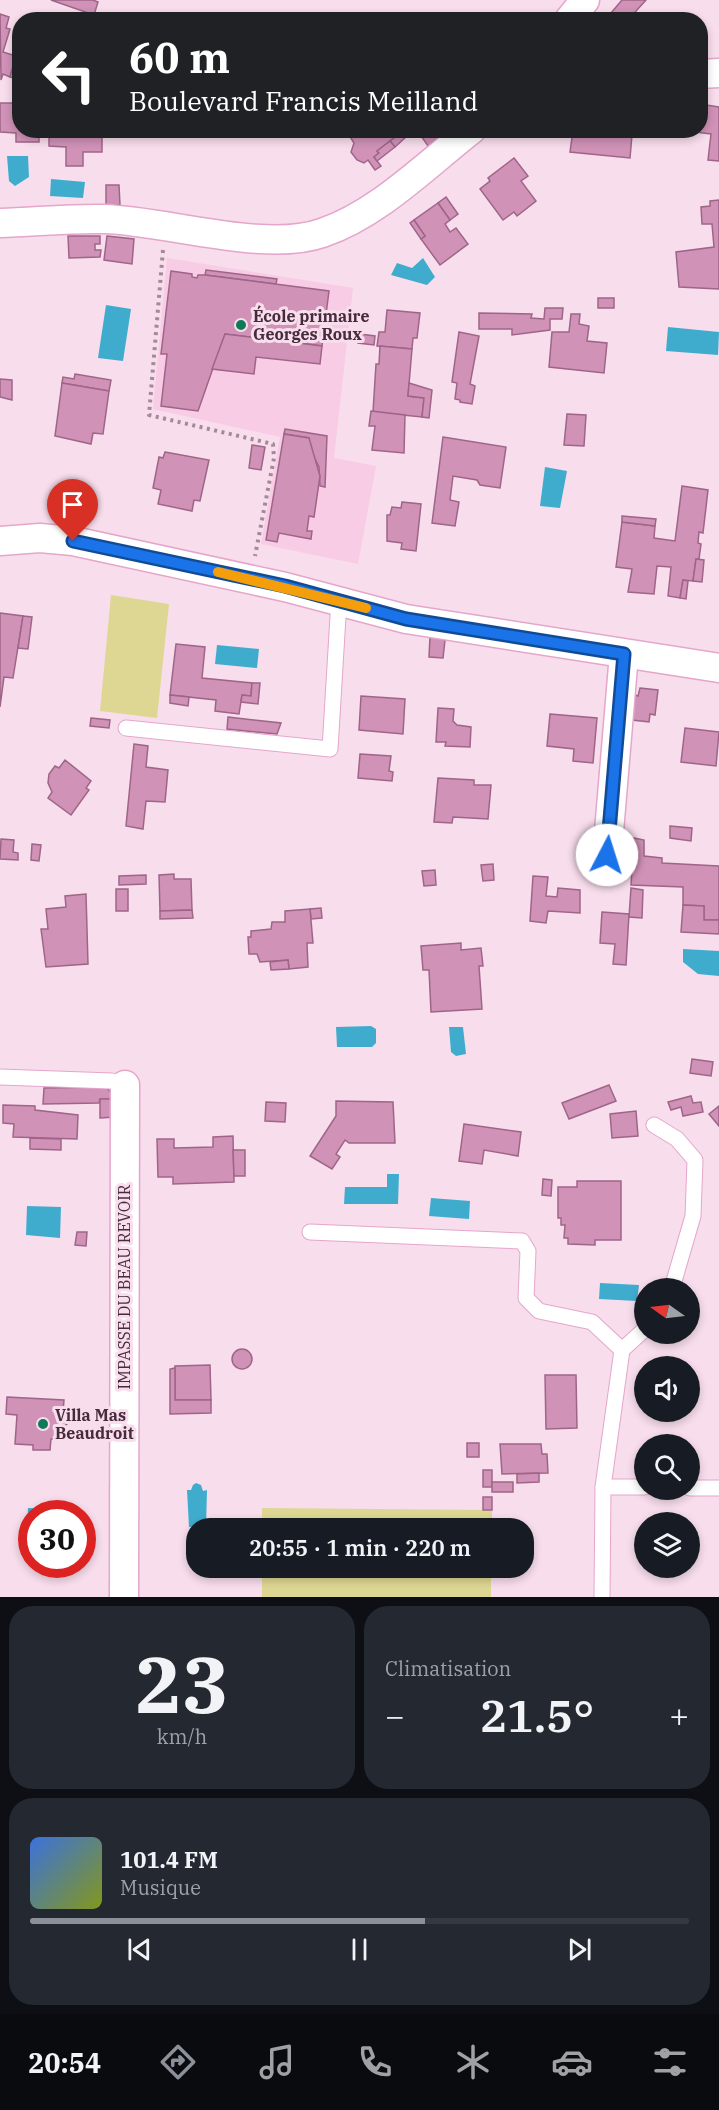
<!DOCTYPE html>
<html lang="fr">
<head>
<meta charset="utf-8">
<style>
	body { margin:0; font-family:"IBM Plex Serif",serif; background:#242831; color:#f1f3f6; height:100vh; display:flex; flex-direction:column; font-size:22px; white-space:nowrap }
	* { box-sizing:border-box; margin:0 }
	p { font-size:20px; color:#9ea1a6 }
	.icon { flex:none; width:33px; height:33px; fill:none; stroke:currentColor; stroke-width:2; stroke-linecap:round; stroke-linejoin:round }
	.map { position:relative; height:1597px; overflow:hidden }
	.drawer { display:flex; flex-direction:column; gap:9px; padding:9px; background:#0d0f14; flex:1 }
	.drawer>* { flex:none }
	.banner { position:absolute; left:12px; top:12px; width:696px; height:126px; border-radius:24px; box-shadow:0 3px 9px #0003; background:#202124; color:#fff; overflow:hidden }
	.needle { width:39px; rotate:284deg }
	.tools { position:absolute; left:634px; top:1278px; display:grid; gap:12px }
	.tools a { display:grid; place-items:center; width:66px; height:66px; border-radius:50%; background:#171b24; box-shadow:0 3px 9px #0003; font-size:30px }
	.speed { position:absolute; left:18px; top:1500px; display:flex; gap:12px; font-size:30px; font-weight:700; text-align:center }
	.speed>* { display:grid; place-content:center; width:78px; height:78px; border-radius:50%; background:#171b24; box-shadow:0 3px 9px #0003; line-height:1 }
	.speed .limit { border:9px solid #d22; background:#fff; color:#111 }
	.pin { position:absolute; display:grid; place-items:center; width:51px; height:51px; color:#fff; margin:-62px -26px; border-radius:50% 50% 50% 0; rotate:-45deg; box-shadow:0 0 6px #0007 }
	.pin .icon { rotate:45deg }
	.me { position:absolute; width:66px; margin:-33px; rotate:5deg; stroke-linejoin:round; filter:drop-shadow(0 0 4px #0008) }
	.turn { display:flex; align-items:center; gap:21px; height:126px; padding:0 18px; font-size:27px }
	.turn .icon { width:78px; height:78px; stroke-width:2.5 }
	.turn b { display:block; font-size:42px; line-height:51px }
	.big { font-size:45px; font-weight:600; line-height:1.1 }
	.drawer .widget { flex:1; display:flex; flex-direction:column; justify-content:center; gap:9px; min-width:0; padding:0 21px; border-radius:24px; background:#242831 }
	.drawer .dial { align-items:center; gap:0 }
	.dial b { font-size:78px; line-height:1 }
	.song { display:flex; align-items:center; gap:18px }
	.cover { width:72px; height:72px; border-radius:9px; background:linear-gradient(135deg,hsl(220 70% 55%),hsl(70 70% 35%)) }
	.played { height:6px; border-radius:3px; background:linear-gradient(90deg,#8c9099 60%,#363941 60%) }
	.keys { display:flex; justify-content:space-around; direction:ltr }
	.heat { display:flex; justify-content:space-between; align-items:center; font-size:33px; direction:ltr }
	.drawer .tiles { flex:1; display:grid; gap:9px; grid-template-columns:1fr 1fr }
	.widget:last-child { grid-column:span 2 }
	.trip { position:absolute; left:186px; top:1518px; width:348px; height:60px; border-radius:24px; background:#171b24; box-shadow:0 3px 9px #0003; font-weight:600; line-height:60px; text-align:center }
	.menu { display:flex; height:96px; justify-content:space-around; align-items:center; background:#090b0e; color:#9ea1a6 }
	.menu .icon { width:42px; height:42px }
	.menu .current { color:#8c9099 }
	.menu b { font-size:27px; color:#f1f3f6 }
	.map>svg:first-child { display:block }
</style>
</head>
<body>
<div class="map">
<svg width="719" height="1597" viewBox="0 0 719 1597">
	<rect width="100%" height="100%" fill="#f8ddec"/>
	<path fill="#f8cce5" d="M167 258 353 288 334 458 376 466 358 564 261 544 280 437 153 409Z"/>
	<g fill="#ded793">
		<path d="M111 595 169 604 157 718 100 711Z"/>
		<path d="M262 1508 492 1510V1528H262Z"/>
		<rect x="262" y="1568" width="229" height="29"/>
	</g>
	<g fill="#3facce">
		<path d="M7 156H28L29 177 15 186 9 181Z"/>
		<path d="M51 179 85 182 83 198 50 196Z"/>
		<path d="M423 258 435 277 427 285 391 275 397 263 412 268Z"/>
		<path d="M106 305 131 309 123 361 98 358Z"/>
		<path d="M668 327 719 332 718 355 666 351Z"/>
		<path d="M545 467 567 471 560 508 540 506Z"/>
		<path d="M217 645 259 649 257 668 215 664Z"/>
		<path d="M683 949 719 951V976L698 974 683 962Z"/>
		<path d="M371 1026 376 1029V1043L372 1047H337L336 1027Z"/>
		<path d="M449 1027H463L466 1054 456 1056 451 1052Z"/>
		<path d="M387 1174H399L398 1204H344L345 1187H387Z"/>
		<path d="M431 1198 470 1201 469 1219 429 1216Z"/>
		<path d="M27 1206 61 1207 60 1238 26 1235Z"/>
		<path d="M600 1283 639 1285 637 1301 599 1299Z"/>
		<path d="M196 1483 201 1485 203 1491 207 1490 206 1528 189 1527 187 1490H191L193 1485Z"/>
		<path d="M28 1508 56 1509V1513L32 1514 31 1563H26Z"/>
	</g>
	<g fill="#d092b7" stroke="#9f6589" stroke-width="1.5">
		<path d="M51 0H93L98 2 94 15Z"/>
		<path d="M622 0H646L628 20H605Z"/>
		<path d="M0 14 9 17 6 28 10 29 3 52 16 56 10 77 3 74 1 80Z"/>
		<path d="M16 56 20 57V80L10 77Z"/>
		<path d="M0 103H18L20 130H39V142H16V133L0 132Z"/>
		<path d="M700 104 719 107V161L708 160 711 134 695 132 700 130Z"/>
		<path d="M49 130H102V152H83V166H66V147L49 146Z"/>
		<path d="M346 130H415L406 137 402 132 377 151 379 153 374 157 381 166 375 170 368 160 364 163 357 160 351 152 354 143Z"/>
		<path d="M423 130H435L440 136 428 146 419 133Z"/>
		<path d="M573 130H632L639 131V135H632L630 158 570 152Z"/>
		<path d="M402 132 406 137 395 147 390 141Z"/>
		<path d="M390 141 395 147 377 161 374 157 379 153 377 151Z"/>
		<path d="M514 158 528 176 521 181 536 201 517 216 514 212 503 220 480 189 490 181 488 178Z"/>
		<path d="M106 185H119L120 205H106Z"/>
		<path d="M446 197 458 214 450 220 438 203Z"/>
		<path d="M719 200V289L679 287 676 252 714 247 712 224H702L701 207 710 206V201Z"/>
		<path d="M438 203 450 220 445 224 450 232 456 228 468 244 440 265 421 239 425 236 414 220Z"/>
		<path d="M414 220 425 236 421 239 410 223Z"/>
		<path d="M68 236H100V244H95V250H101L100 257 69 258Z"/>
		<path d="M107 236 134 239 132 264 104 260Z"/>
		<path d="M206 270 277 279 276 284 205 275Z"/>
		<path d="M171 271 192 274V277L197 278 198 275H205L329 291 322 346 225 334 198 411 161 406 167 354H161Z"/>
		<rect x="598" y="298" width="16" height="10"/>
		<path d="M545 308H563L562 319H550V330L512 335V329H479V313L532 314 531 318 544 319Z"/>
		<path d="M387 310 420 313 417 338H413L412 349 377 346 379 332H385Z"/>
		<path d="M571 314H580L579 324 589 326 587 341 607 343 604 373 549 367 552 332H569Z"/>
		<path d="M459 332 479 336 470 384 475 386 472 404 460 402V400L455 399 457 383 452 382Z"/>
		<path d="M225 334 322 346 320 364 256 357 254 374 212 369Z"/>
		<path d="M360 334 375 336 374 345 358 343Z"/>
		<path d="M380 346 412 349 408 396 424 398 422 417 373 412 376 364H379Z"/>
		<path d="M75 374 111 380 109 391 62 383 63 377 74 379Z"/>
		<path d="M0 379 12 380V400L0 397Z"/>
		<path d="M62 383 109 391 103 434 93 433 91 444 55 436Z"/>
		<path d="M409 383 432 390 429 418 422 417 424 398 408 396Z"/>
		<path d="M371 411 405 415 404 453 372 450 375 426H369Z"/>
		<path d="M567 414 586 415 584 446 564 445Z"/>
		<path d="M285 429 327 436 325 487 320 486 319 467 309 447V438L284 434Z"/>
		<path d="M284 434 309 438 320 476 314 517 309 516 307 531H312L311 539 279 533 277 542 266 540Z"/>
		<path d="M443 437 506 447 500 488 480 485 477 480 453 476 450 500 459 502 455 526 432 523Z"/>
		<path d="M252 445 265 447 261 470 249 468Z"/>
		<path d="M165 452 209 460 200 501 194 500 192 511 158 504 161 490 153 488 159 457 163 458Z"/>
		<path d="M682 486 708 490 703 533 699 532 698 543 701 544 699 559H696L693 581 683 580 680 598 668 596 671 567 657 566 654 594 628 592 632 569 616 567 622 522 655 526 654 538 675 541Z"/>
		<path d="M402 502 421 504 416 551 401 549 402 543 387 541V515H390L392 507 401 508Z"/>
		<path d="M622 516 656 519 655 526 622 522Z"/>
		<path d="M696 559 704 560 702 582 693 581Z"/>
		<path d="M683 580 688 581 686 599 680 598Z"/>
		<path d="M0 613 23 616 13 678 4 677 0 707Z"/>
		<path d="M23 616 32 617 28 649 18 648Z"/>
		<path d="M430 637 445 640 443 658 429 657Z"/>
		<path d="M176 644 205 647 202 678 252 683 251 696 242 695 239 714 215 711 216 700 170 695Z"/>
		<path d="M252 683H260L258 704 241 702 242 695 251 696Z"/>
		<path d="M640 688 658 690 655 715 650 714 649 722 632 720 635 695 638 696Z"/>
		<path d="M170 695 189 697 188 706 170 703Z"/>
		<path d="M361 696 405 699 403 734 359 730Z"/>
		<path d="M438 708 454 709 453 721 457 725 471 727 470 747 445 746 446 742H436Z"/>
		<path d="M550 714 597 718 593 763 573 761 574 749 547 746Z"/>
		<path d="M228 717 281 723 277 734 227 729Z"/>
		<path d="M91 718 110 720 109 728 90 726Z"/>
		<path d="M685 728 719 732 716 766 681 762Z"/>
		<path d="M134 744 148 746 146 767 168 770 165 802 146 801 143 829 126 826Z"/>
		<path d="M360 754 391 756 389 771 393 772 392 781 358 778Z"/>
		<path d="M65 760 91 781 86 788 89 790 71 815 48 798 52 792 48 783 49 774 55 766 59 768Z"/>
		<path d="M438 778 474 780V785H491L488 819 453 817 452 823 434 822Z"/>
		<path d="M670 826 692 828 691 841 670 838Z"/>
		<path d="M634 838 644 840V856L662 858V863L719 866V920H704V906L683 905V887L631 885Z"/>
		<path d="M1 839 14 840 13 852 18 853V860L0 859Z"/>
		<path d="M32 844 41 845 39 861 31 860Z"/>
		<path d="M493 864 494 880 483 881 481 865Z"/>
		<path d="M435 870 436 885 424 886 422 871Z"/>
		<path d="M174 874V879H191L192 910 160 911 159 875Z"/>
		<path d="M146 875V884L119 885V876Z"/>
		<path d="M533 876 548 877 546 896 557 897 558 888 580 890V913L548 911 546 923 530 921Z"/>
		<path d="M631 888 643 890 642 918 629 917Z"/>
		<rect x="116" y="889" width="12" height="22"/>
		<path d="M86 894 88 964 46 967 41 929H48L46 909 66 907 65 896Z"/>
		<path d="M683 905 704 906V920H719V934L681 932Z"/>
		<path d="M321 908 322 918 311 919 310 909Z"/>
		<path d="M310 909 313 943H307L308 967 289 969 288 960 260 962 257 954H249L248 937H251V931L271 929 272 922H285V911Z"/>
		<path d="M192 910 193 918 160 919V911Z"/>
		<path d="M602 912 629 914 626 965 613 964 615 944 600 943Z"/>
		<path d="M461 943V950L481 948 483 966H479L482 1009 431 1012 429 970H423L421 946Z"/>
		<path d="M288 960 289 969 271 970 270 962Z"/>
		<path d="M692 1059 713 1062 711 1076 690 1073Z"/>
		<path d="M609 1085 616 1101 569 1119 562 1103Z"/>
		<path d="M103 1087 108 1089 116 1099H100L99 1103 43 1104 44 1088Z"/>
		<path d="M691 1096 693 1103 701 1102 703 1112 683 1116 681 1107 671 1110 668 1102Z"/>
		<path d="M100 1099H116V1117L100 1118Z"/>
		<path d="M336 1101 393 1102 395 1143H349L345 1140 336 1154 340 1157 332 1169 310 1156 336 1116Z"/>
		<path d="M266 1102 286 1103 285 1122 265 1121Z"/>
		<path d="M3 1105 35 1106V1110L78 1115 77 1139 13 1137 14 1124 3 1123Z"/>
		<path d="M719 1106V1126L709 1114Z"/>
		<path d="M636 1111 638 1136 612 1138 610 1114Z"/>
		<path d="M464 1124 521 1132 518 1156 484 1150 482 1164 459 1161Z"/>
		<path d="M233 1136 234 1182 173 1184V1177H158L157 1139H174V1148L213 1147V1137Z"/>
		<path d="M30 1138 61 1139V1150L30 1149Z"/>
		<path d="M233 1150H245V1176H234Z"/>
		<path d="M543 1179 552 1180 551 1196 542 1195Z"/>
		<path d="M577 1181H621V1240H595V1245L568 1244V1238H564L565 1225H561V1218H558V1187H577Z"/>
		<path d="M77 1232H87L86 1246 75 1245Z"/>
		<circle cx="242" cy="1359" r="10"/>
		<path d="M210 1365 211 1400H175V1366Z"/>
		<path d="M175 1368V1400H211V1413L170 1414V1369Z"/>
		<path d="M545 1375H576L577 1428 546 1429Z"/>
		<path d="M7 1397 64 1400 63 1412 70 1417V1421L62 1429V1439H51L50 1450H33V1445L15 1444 17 1415 6 1414Z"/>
		<rect x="467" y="1443" width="12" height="14"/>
		<path d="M500 1444H541L542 1454H547L548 1473 502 1474Z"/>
		<rect x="483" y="1470" width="9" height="17"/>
		<path d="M539 1473V1482L517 1483V1474Z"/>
		<rect x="492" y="1482" width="21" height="10"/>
		<rect x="483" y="1497" width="9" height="13"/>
	</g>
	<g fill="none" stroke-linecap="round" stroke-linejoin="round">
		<g stroke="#e5a6cc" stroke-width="17">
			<g id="service">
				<path d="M126 728 330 749 339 600"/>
				<path d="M0 1077 112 1081 125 1085"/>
				<path d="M654 1125 677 1139 695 1160 693 1216 672 1288"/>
				<path d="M310 1232 522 1241 528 1251 526 1298 539 1311 592 1322 622 1350"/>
				<path d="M603 1487H645"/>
				<path d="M690 1488H719"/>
				<path d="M602 1597 603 1487 622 1350 645 1329"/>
			</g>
		</g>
		<g stroke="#e5a6cc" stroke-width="31">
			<g id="minor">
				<path d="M569 20 585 0"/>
				<path d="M700 74 719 73"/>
				<path d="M0 223C35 222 70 218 105 219 167 221 265 253 322 233 378 214 425 166 471 130"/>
				<path d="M0 541 40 538 73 541 285 587 406 619 719 668"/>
				<path d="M607 855 624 654"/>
				<path d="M124 1597 125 1085"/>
			</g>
		</g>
		<path stroke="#a48a99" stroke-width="4" stroke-dasharray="3 4.5" stroke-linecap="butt" d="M163 250 149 415 273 444 274 458 255 556"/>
		<use href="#service" stroke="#fff" stroke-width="15"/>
		<use href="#minor" stroke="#fff" stroke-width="28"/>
	</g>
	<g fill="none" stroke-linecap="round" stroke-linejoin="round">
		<g stroke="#114b97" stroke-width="15">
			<path id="route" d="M73 541 285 586 406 619 624 654 607 855"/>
		</g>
		<use href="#route" stroke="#1a73e8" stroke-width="10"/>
		<path stroke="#f59e0b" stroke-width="10" d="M218 572 366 608"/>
	</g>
	<g fill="#0f7b56" stroke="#f8ddec" stroke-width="2">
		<circle cx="241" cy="325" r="6"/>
		<circle cx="43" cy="1424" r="6"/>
	</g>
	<g text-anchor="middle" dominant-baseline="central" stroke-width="6" stroke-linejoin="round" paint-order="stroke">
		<g font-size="16" font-weight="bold" fill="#452b3b" stroke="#f8ddec" text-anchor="start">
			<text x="253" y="316">École primaire<tspan x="253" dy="18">Georges Roux</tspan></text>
			<text x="55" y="1415">Villa Mas<tspan x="55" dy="18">Beaudroit</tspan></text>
		</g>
		<g font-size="16" fill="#452b3b" stroke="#f8ddec">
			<text transform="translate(124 1287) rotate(-90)">IMPASSE DU BEAU REVOIR</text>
		</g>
	</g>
</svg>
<div class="tools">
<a><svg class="needle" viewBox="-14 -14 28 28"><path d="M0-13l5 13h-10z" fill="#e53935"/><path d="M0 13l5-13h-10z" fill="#9ea1a6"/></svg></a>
<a><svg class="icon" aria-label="sound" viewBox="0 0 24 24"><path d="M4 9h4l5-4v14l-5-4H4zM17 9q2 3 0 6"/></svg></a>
<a><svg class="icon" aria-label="search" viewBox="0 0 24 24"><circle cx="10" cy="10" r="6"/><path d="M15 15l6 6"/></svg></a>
<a><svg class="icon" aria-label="layers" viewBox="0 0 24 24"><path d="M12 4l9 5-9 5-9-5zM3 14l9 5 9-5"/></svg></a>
</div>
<div class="speed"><div class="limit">30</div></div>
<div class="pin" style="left:73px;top:541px;background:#d93025"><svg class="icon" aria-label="arrive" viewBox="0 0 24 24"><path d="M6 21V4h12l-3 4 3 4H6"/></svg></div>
<svg class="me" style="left:607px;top:855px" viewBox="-20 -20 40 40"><circle r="19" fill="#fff"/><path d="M0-13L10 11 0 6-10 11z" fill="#1a73e8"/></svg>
<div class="trip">20:55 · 1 min · 220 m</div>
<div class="banner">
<div class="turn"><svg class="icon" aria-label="left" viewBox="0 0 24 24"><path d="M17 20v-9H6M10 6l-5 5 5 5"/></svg><div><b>60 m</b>Boulevard Francis Meilland</div></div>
</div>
</div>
<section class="drawer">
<div class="tiles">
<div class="widget dial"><b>23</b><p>km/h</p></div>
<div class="widget"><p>Climatisation</p>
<div class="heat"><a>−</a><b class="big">21.5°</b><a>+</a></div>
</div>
<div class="widget">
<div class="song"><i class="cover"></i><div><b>101.4 FM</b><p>Musique</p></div></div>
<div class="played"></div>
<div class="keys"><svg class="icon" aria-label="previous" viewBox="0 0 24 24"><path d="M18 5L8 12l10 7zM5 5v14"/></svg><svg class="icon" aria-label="pause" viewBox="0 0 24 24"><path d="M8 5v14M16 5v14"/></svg><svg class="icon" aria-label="next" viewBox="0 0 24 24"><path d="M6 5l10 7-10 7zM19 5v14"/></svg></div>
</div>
</div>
</section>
<nav class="menu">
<b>20:54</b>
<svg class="icon current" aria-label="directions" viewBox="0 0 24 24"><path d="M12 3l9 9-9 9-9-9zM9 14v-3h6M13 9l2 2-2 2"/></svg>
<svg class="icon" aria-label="music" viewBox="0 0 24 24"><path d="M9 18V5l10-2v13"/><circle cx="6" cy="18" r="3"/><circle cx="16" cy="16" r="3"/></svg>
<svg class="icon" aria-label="phone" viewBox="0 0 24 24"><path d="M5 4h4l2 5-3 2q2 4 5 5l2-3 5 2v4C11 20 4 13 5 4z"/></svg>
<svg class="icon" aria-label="climate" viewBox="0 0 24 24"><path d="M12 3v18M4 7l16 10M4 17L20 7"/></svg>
<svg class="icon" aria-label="car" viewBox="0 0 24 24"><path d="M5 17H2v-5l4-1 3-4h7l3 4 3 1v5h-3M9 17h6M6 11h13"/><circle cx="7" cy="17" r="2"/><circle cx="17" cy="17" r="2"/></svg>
<svg class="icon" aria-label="filters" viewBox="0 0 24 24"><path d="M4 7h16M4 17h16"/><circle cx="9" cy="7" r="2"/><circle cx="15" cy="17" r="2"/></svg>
</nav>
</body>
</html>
